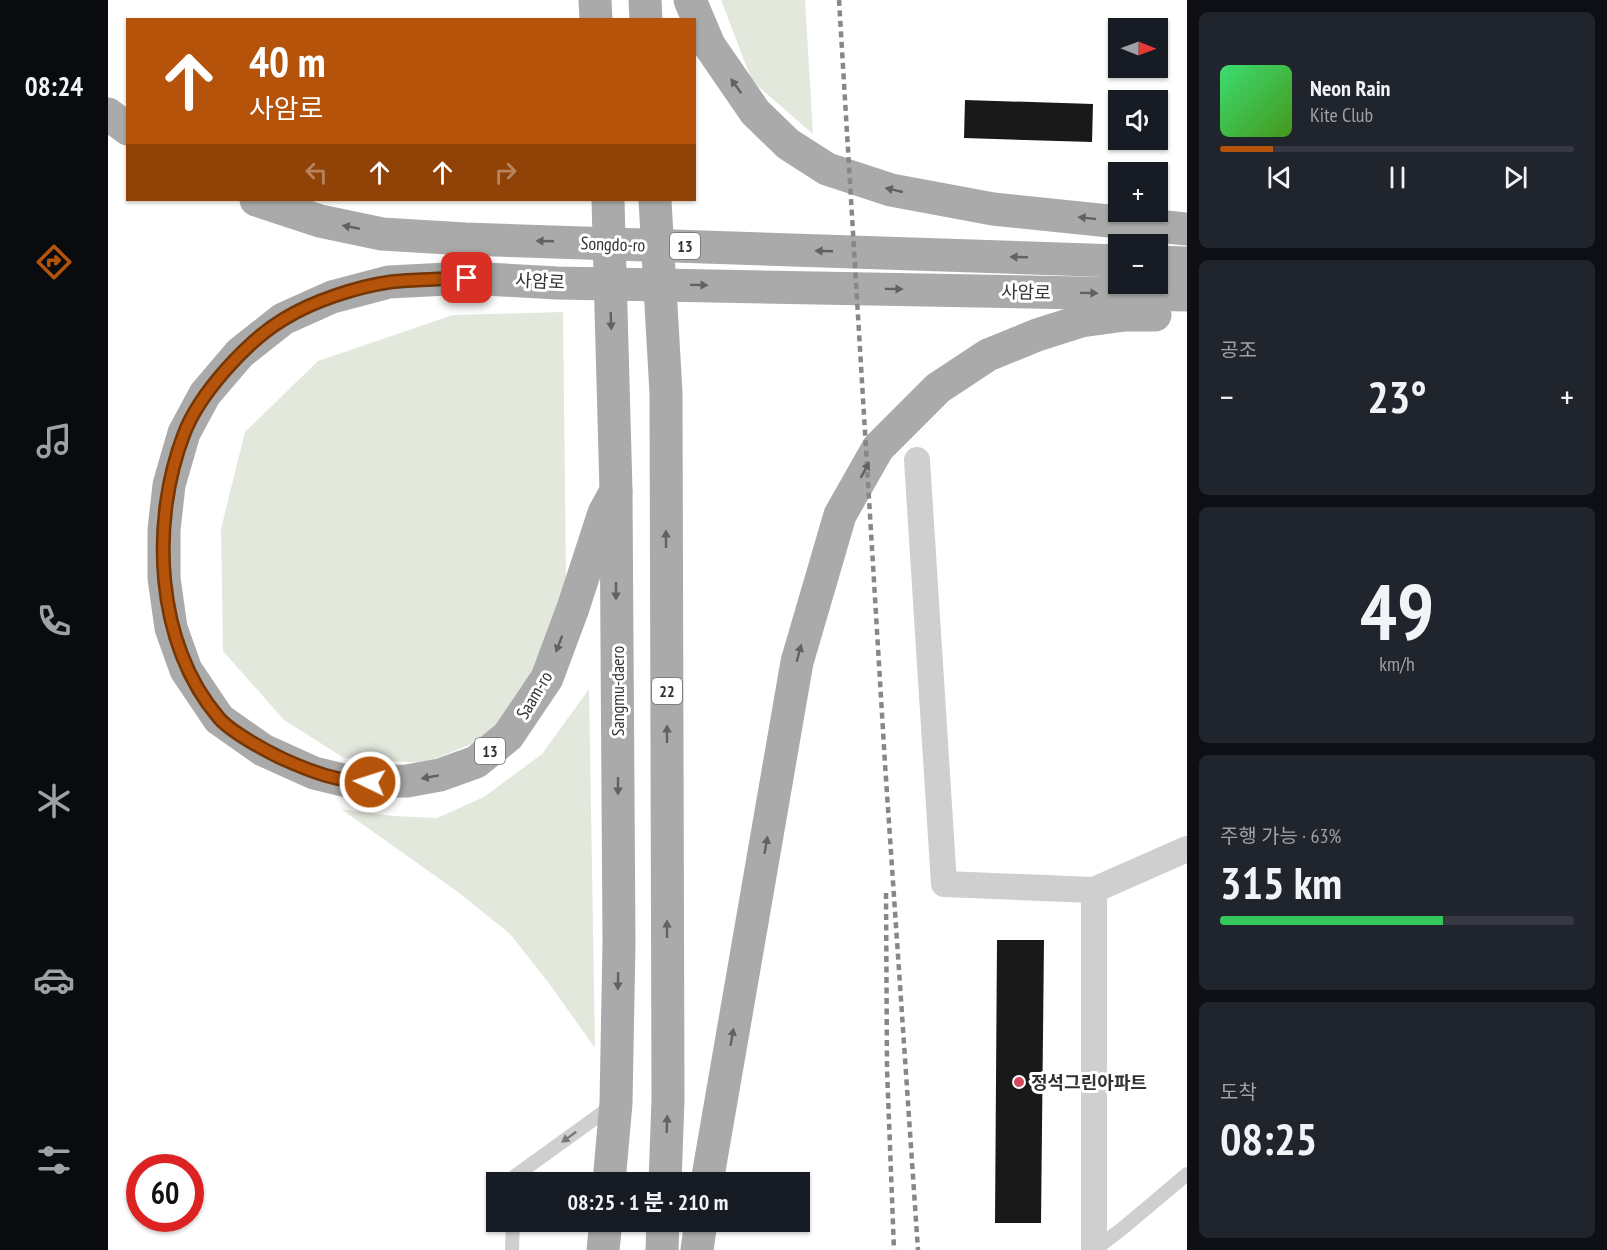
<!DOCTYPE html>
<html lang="ko">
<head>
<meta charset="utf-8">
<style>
	body { margin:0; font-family:"PT Sans Narrow","Noto Sans KR",sans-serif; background:#20242c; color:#f1f3f6; height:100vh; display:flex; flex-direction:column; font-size:22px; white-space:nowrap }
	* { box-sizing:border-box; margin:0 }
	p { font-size:20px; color:#9ea1a6 }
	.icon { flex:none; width:33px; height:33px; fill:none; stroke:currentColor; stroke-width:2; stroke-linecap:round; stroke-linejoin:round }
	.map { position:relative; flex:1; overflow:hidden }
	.panel { display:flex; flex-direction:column; gap:12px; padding:12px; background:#0d0f14; width:420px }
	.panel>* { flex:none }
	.guide { position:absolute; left:18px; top:18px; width:570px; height:183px; border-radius:0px; box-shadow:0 2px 4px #0004; background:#b45309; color:#fff; overflow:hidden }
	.needle { width:39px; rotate:91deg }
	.buttons { position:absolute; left:1000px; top:18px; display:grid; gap:12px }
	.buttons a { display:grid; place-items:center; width:60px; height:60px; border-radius:0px; background:#171b24; box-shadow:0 2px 4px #0004; font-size:30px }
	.speed { position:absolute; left:18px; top:1154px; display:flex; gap:12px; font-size:30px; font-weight:700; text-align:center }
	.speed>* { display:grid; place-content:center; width:78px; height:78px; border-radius:50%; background:#171b24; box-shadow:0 2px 4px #0004; line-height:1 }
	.speed .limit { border:9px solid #d22; background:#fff; color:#111 }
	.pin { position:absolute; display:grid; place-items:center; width:51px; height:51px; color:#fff; margin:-26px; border-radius:12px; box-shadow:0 3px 9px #0006 }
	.me { position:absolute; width:66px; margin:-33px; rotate:274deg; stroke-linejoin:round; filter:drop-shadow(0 0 4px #0008) }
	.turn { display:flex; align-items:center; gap:21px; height:126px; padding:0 24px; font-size:27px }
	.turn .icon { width:78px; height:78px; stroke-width:2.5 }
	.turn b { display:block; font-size:42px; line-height:51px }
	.lanes { display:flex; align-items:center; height:57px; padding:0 24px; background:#0003; justify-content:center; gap:30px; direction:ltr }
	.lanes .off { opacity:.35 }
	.big { font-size:45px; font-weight:700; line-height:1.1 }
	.panel .card { flex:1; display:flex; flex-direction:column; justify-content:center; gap:9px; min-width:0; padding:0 21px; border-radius:9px; background:#20242c }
	.panel .dial { align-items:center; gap:0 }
	.dial b { font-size:78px; line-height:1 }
	.song { display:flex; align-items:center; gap:18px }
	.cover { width:72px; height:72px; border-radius:9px; background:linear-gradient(135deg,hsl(140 70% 55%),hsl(100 70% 35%)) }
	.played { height:6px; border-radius:3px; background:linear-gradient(90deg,#b45309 15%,#363941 15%) }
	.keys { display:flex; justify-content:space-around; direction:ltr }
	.heat { display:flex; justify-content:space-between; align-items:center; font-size:33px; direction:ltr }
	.charge { height:9px; border-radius:4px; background:linear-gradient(90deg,#34c759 63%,#363941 0) }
	.trip { position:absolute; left:378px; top:1172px; width:324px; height:60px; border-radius:0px; background:#171b24; box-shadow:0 2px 4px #0004; font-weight:700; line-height:60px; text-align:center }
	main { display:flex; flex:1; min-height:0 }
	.menu { display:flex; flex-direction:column; width:108px; justify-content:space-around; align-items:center; background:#090b0e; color:#9ea1a6 }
	.menu .icon { width:42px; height:42px }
	.menu .on { color:#b45309 }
	.menu b { font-size:27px; color:#f1f3f6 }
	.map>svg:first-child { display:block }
</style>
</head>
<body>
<main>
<nav class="menu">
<b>08:24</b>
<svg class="icon on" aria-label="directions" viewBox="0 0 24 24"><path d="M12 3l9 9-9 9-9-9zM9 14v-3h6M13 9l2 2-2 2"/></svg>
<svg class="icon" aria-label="music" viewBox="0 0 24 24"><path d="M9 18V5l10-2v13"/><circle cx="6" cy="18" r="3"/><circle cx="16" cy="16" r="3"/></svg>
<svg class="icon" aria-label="phone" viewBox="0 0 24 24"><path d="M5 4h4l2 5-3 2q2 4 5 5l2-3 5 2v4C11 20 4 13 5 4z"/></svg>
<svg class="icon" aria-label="climate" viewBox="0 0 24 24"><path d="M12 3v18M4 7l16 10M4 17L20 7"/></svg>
<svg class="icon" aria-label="car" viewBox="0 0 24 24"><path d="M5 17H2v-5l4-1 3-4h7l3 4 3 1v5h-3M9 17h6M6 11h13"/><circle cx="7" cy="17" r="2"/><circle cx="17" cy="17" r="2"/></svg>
<svg class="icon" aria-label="filters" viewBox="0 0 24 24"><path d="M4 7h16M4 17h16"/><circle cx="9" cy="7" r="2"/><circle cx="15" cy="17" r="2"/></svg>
</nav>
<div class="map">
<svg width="1079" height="1250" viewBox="0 0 1079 1250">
	<rect width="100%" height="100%" fill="#fff"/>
	<g fill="#e3e8dd">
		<path d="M613 0H697L705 134 644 81Z"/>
		<path d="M455 312 458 582 432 665 388 734 317 763 236 758 176 720 115 651 113 529 137 432 210 361 345 315Z"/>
		<path d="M481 689 487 1048 440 982 402 934 350 892 233 809 285 816 329 818 376 797 434 754Z"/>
	</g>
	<g fill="#191919">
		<path d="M857 100 985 104 984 142 856 138Z"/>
		<path d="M889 940H936L933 1223H887Z"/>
	</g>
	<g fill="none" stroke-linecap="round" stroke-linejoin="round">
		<g stroke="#cfcfcf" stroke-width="14">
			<path d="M407 1182V1176L504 1106"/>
			<path d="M404 1250 405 1221"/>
			<path d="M986 1250 1015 1228 1079 1174"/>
		</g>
		<g stroke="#cfcfcf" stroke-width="26">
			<path d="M809 460 836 884 986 890 1079 849"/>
			<path d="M986 1250V890"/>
		</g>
		<g stroke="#aaa" stroke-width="33">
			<path d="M487 0 488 20"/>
			<path d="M537 0 538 20"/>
			<path d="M582 0 601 45 647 112 680 144 719 169 783 190 885 209 1079 229"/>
			<path d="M0 114 20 129"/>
			<path d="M148 200 212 221 274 234 357 239 1011 261"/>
			<path d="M500 200 508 491 511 943 508 1103 501 1182"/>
			<path d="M547 200 558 393 560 1100 557 1182"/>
			<path d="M1050 262 1079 263"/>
			<path d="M508 491 496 513 465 608 439 678 400 736 368 762 332 775 299 781 243 782 206 773 155 750 111 719 78 670 63 628 56 578V530L61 485 76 433 97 394 132 353 175 319 224 297 281 282 359 278 449 283 1079 295"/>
			<path d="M599 1182 689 662 732 515 770 448 830 388 880 355 929 335 973 321 1017 315H1047"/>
			<path d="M495 1250 498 1221"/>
			<path d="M554 1250 555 1221"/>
			<path d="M589 1250 593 1221"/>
		</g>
		<g stroke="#878787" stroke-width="4.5" stroke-dasharray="6 4.5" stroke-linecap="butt">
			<path d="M731 0 777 764 810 1250"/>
			<path d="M778 893 779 1069 786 1250"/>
		</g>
	</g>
	<defs><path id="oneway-solid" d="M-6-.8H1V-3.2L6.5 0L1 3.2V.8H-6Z" transform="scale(1.5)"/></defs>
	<g fill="#626262">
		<use href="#oneway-solid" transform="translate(628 86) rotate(-126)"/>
		<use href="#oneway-solid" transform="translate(786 190) rotate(-167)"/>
		<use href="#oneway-solid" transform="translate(979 218) rotate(-174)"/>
		<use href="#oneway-solid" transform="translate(243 227) rotate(-169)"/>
		<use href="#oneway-solid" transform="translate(437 241) rotate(-178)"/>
		<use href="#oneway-solid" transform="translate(716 251) rotate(-178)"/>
		<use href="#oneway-solid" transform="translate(911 257) rotate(-178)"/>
		<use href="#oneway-solid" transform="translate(591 285) rotate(1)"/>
		<use href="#oneway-solid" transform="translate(786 289) rotate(1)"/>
		<use href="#oneway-solid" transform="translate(981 293) rotate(1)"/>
		<use href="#oneway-solid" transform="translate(503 321) rotate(88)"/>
		<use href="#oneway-solid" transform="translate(757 470) rotate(-61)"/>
		<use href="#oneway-solid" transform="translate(558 539) rotate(-90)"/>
		<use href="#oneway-solid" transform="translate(508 591) rotate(90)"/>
		<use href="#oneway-solid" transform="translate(451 644) rotate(111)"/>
		<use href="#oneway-solid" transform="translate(691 653) rotate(-75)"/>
		<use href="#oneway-solid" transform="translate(559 734) rotate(-90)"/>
		<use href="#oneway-solid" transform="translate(322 777) rotate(170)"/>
		<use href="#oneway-solid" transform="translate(510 786) rotate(90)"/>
		<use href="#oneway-solid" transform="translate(658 845) rotate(-80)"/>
		<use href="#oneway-solid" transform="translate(559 929) rotate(-90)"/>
		<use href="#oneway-solid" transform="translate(510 981) rotate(91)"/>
		<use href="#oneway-solid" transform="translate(624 1037) rotate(-80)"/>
		<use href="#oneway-solid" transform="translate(559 1124) rotate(-88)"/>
	</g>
	<use fill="#797979" href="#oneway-solid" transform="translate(461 1137) rotate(144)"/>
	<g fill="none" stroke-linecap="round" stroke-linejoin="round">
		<g stroke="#753606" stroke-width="15">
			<path id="route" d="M262 782C230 782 204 772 175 759 158 751 123 732 111 718 47 644 42 522 76 434 91 394 139 341 176 319 205 301 248 287 282 282 307 279 334 279 359 278"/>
		</g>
		<use href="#route" stroke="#b45309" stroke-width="10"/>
	</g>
	<circle fill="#d34b5b" stroke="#fff" stroke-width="2" cx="911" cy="1082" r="6"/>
	<g text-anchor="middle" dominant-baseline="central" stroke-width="6" stroke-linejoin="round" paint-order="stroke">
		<g fill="#fff" stroke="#707070" stroke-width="1.5">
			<rect x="562" y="233" width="30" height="26" rx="4.5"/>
			<rect x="544" y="678" width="30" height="26" rx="4.5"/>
			<rect x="367" y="738" width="30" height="26" rx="4.5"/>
		</g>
		<g font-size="16" font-weight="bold" fill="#323232">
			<text x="577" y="246">13</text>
			<text x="559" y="691">22</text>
			<text x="382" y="751">13</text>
		</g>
		<g font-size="18" fill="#323232" stroke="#fff">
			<text transform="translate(505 244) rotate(2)">Songdo-ro</text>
			<text transform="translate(432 281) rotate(3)">사암로</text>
			<text transform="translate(918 292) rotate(1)">사암로</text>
			<text transform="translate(509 691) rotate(-90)">Sangmu-daero</text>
			<text transform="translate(426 695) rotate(-59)">Saam-ro</text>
		</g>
		<g font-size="18" font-weight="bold" fill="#323232" stroke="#fff" text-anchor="start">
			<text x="923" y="1082">정석그린아파트</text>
		</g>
	</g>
</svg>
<div class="buttons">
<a><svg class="needle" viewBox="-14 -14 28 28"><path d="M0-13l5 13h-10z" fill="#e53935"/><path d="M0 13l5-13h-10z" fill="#9ea1a6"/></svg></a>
<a><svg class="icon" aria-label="sound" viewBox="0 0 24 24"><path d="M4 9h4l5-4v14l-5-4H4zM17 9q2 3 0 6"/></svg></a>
<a>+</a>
<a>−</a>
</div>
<div class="speed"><div class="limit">60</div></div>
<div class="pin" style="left:359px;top:278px;background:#d93025"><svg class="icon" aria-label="arrive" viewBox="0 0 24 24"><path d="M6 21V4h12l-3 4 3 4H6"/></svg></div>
<svg class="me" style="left:262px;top:782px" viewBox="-20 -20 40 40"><circle r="17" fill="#b45309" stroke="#fff" stroke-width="3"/><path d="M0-11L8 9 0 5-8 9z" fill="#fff"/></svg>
<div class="trip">08:25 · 1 분 · 210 m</div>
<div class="guide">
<div class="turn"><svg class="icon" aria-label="ahead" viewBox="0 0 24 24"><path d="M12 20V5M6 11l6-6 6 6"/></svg><div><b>40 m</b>사암로</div></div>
<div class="lanes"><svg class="icon off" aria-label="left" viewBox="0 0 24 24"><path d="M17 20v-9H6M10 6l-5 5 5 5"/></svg><svg class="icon" aria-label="ahead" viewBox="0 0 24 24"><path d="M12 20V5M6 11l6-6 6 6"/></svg><svg class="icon" aria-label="ahead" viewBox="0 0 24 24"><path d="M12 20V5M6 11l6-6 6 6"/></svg><svg class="icon off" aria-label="right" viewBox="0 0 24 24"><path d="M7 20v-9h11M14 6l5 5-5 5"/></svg></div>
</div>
</div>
<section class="panel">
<div class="card">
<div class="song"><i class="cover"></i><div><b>Neon Rain</b><p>Kite Club</p></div></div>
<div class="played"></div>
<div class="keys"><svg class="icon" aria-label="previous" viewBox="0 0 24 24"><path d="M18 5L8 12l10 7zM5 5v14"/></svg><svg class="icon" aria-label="pause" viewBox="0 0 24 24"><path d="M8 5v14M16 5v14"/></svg><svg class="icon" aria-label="next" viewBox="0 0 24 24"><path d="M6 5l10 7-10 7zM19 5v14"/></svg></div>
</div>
<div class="card"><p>공조</p>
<div class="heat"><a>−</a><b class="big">23°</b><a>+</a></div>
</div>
<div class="card dial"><b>49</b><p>km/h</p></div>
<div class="card"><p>주행 가능 · 63%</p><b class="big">315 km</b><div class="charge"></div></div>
<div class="card"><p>도착</p><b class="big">08:25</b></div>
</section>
</main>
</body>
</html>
